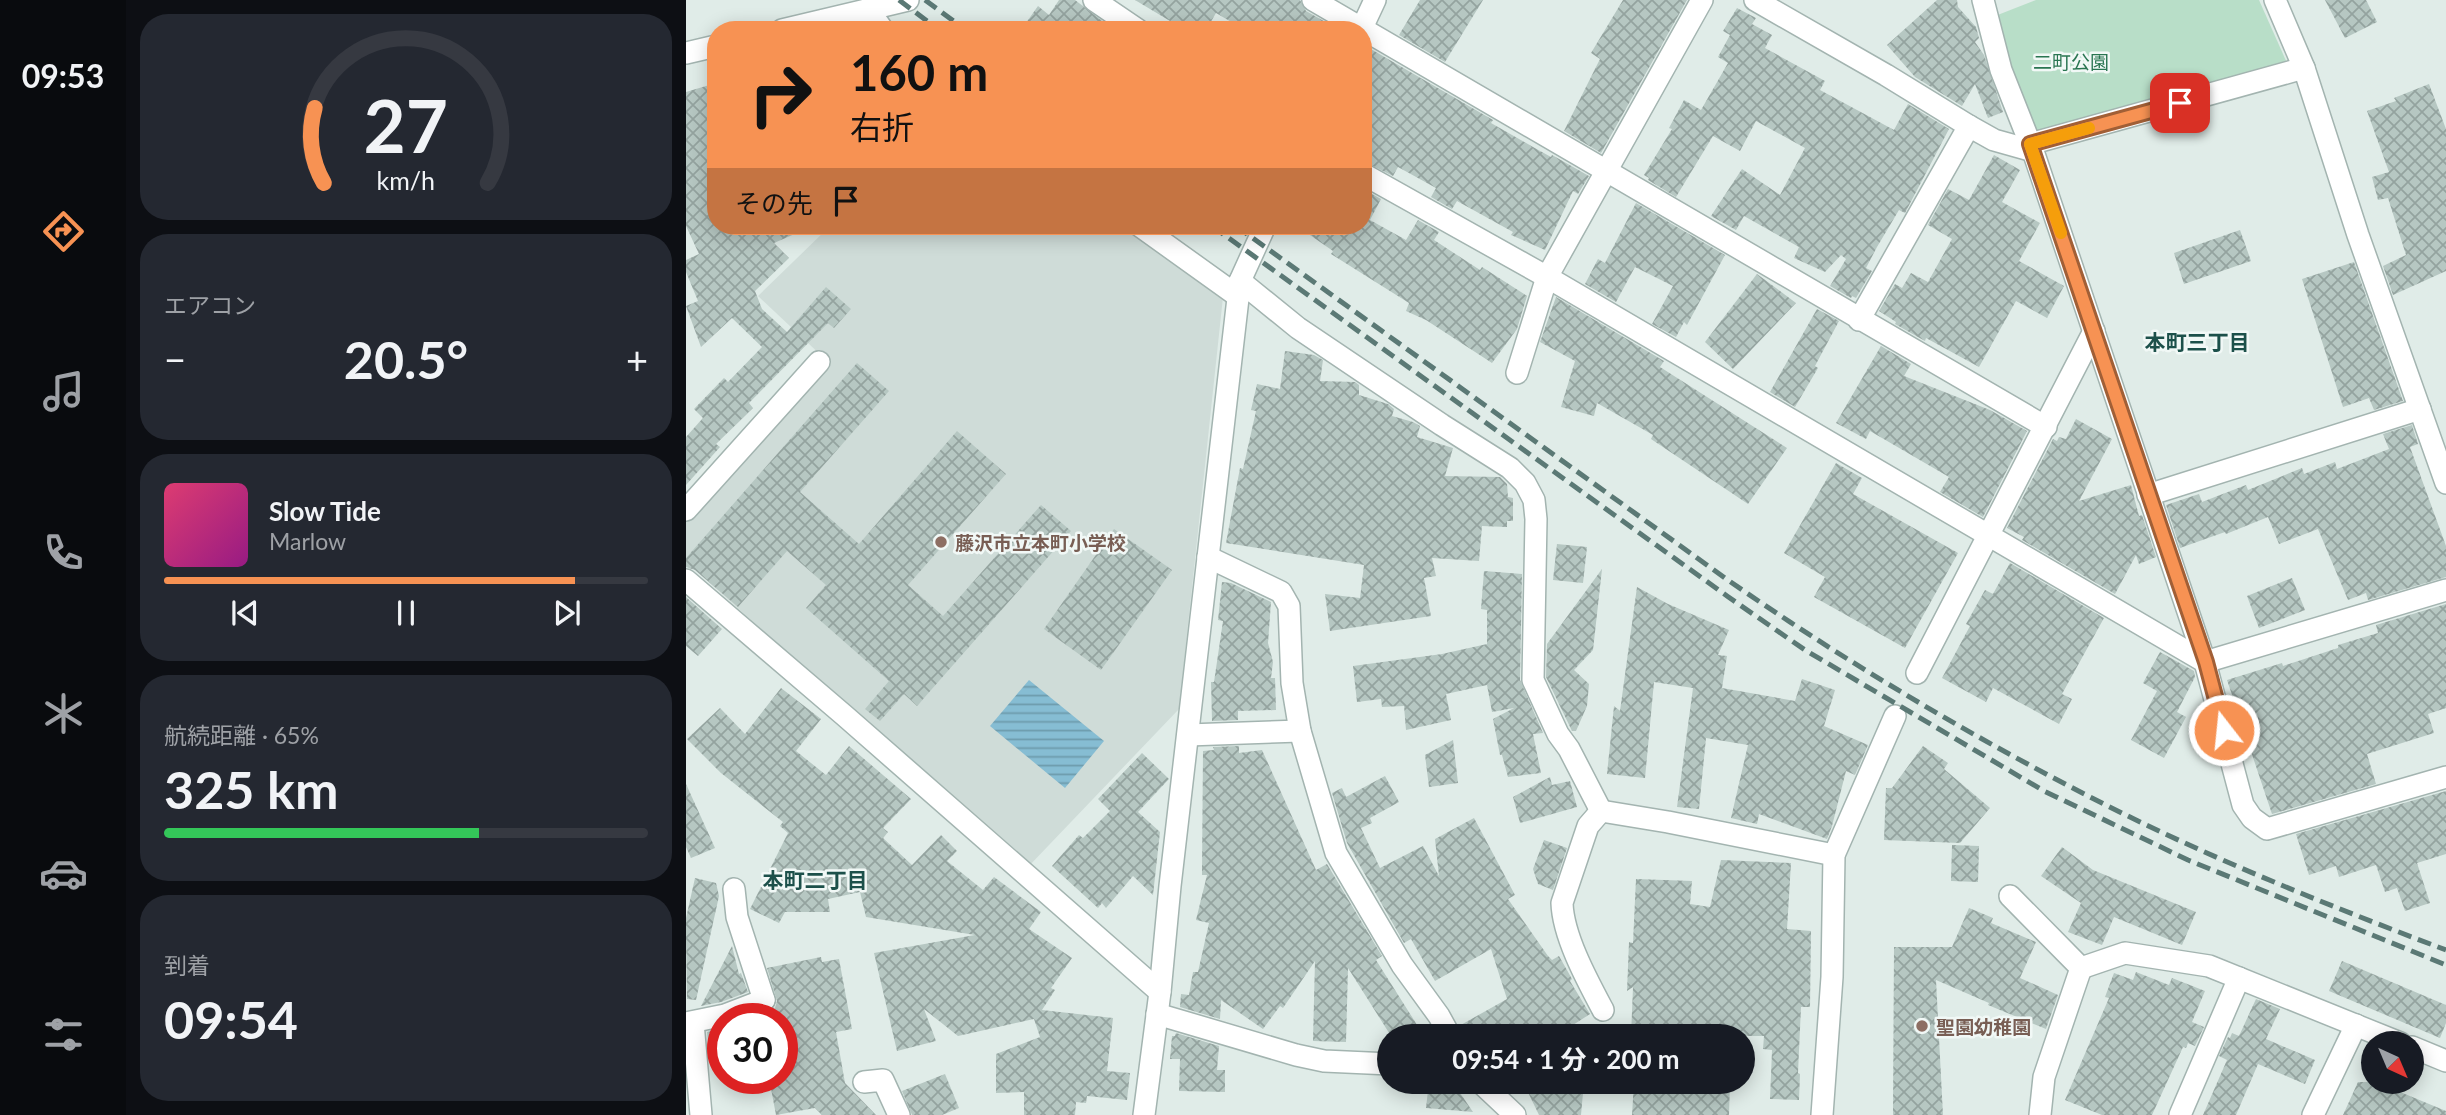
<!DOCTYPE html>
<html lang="ja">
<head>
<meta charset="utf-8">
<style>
	body { margin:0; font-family:Lato,"Noto Sans JP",sans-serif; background:#242831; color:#f1f3f6; height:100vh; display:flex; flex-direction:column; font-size:26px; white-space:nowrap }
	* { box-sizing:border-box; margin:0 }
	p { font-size:23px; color:#9ea1a6 }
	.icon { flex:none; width:38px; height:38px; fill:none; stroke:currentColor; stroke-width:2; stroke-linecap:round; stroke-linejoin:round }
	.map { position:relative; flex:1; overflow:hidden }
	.panel { display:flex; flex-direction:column; gap:14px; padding:14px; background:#0d0f14; width:560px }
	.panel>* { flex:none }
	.guide { position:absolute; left:21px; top:21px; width:665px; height:214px; border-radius:28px; box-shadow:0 4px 18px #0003; background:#f79253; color:#111; overflow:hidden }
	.needle { width:46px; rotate:136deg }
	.tools { position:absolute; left:1675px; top:1031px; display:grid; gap:14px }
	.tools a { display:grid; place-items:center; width:63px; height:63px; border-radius:50%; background:#171b24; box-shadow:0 4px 18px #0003; font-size:35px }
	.speed { position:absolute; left:21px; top:1003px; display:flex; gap:14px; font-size:35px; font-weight:700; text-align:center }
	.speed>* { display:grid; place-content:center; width:91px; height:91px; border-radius:50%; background:#171b24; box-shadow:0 4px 18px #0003; line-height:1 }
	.speed .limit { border:10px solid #d22; background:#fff; color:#111 }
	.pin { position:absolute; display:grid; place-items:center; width:60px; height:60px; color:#fff; margin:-30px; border-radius:14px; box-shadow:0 4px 10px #0006 }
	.me { position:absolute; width:77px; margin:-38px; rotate:344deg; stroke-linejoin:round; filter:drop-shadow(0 0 5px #0008) }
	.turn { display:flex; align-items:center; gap:24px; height:147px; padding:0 28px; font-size:32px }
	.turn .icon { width:91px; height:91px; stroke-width:2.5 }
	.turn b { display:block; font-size:49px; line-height:60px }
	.then { display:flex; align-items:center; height:66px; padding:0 28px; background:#0003; gap:14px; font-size:26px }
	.big { font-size:52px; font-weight:700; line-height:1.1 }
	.panel .tile { flex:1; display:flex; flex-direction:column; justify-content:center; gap:10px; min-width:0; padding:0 24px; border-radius:28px; background:#242831 }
	.panel .dial { align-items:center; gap:0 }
	.dial svg { height:182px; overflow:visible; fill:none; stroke:#363941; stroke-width:7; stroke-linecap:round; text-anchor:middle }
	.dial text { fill:#f1f3f6; stroke:none }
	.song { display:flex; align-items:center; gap:21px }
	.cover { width:84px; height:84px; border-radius:10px; background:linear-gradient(135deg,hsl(340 70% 55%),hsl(310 70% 35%)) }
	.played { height:7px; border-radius:4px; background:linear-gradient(90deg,#f79253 85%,#363941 85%) }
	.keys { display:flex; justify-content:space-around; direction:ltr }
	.heat { display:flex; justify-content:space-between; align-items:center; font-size:38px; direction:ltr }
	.charge { height:10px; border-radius:5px; background:linear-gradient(90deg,#34c759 65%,#363941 0) }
	.trip { position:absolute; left:691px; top:1024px; width:378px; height:70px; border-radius:35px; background:#171b24; box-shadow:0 4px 18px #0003; font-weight:700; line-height:70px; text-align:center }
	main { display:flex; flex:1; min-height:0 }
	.dock { display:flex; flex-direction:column; width:126px; justify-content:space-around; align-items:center; background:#090b0e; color:#9ea1a6 }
	.dock .icon { width:49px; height:49px }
	.dock .current { color:#f79253 }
	.dock b { font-size:32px; color:#f1f3f6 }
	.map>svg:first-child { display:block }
</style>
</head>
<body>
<main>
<nav class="dock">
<b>09:53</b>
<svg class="icon current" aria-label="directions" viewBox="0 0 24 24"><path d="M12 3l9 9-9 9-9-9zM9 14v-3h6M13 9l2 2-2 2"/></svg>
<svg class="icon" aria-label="music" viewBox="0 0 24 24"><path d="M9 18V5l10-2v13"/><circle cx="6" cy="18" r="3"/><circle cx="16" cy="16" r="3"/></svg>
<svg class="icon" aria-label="phone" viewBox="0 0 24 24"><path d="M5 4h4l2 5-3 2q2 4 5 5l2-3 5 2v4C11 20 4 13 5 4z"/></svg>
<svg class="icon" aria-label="climate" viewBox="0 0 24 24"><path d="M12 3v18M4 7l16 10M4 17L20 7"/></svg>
<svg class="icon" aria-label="car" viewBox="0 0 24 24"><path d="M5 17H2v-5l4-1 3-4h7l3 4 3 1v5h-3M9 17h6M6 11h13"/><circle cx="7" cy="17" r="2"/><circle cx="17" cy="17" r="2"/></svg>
<svg class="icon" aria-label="filters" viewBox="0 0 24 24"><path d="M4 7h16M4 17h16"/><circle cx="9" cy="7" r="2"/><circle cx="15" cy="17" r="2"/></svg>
</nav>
<section class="panel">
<div class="tile dial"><svg viewBox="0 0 100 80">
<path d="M14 69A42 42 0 1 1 86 69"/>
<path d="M14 69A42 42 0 0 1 10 36" stroke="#f79253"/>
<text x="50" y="56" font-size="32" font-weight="700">27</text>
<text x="50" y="72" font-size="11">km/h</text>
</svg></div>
<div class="tile"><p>エアコン</p>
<div class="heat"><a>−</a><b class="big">20.5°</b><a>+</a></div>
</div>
<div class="tile">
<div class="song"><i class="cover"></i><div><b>Slow Tide</b><p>Marlow</p></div></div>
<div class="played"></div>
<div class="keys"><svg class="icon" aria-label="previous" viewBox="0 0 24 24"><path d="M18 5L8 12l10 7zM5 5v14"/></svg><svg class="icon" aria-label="pause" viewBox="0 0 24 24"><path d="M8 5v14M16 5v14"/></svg><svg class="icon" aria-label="next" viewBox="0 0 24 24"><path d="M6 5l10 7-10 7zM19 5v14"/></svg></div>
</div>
<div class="tile"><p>航続距離 · 65%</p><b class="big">325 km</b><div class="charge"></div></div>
<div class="tile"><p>到着</p><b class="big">09:54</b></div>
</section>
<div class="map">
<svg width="1760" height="1115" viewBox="0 0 1760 1115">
	<defs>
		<pattern id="water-rules" width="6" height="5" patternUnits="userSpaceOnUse" patternTransform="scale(1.75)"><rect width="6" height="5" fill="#86bdd3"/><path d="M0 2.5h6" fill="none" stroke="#6d9bac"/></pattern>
		<pattern id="building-cross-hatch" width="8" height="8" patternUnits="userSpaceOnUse" patternTransform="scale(1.75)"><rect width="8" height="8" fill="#b6c7c2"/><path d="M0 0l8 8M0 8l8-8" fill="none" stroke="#94a39f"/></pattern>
	</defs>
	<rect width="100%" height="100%" fill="#e0ece8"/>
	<path fill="#cfdcd8" d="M144 226H438L537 297 493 709 342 867 0 562V521L140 360 72 296Z"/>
	<path fill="#b8dec8" d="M1350 0H1573L1601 63 1350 133 1323 66 1309 16Z"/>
	<path fill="url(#water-rules)" d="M343 680 418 741 379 788 304 726Z"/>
	<g fill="url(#building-cross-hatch)">
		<path d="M373 0H389L428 30H335L352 6 363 15Z"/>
		<path d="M449 0H614L620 11 650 28 559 30 530 13 520 30H499Z"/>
		<path d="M734 0H797L759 62 713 35Z"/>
		<path d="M937 0H1001L915 153 878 131 914 59 905 53Z"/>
		<path d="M1251 0H1271L1272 7 1290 27 1293 38 1289 42 1298 55 1317 112 1302 118 1289 84 1276 106 1229 77 1201 45Z"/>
		<path d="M1639 0H1680L1691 22 1659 38Z"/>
		<path d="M1051 8 1070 18 1066 24 1086 35 1079 48 1139 81 1134 90 1208 130 1222 104 1263 129 1219 213 1213 210 1191 247 1180 268 1186 271 1170 298 1166 296 1165 298 1144 286 1160 259 1155 255 1139 272 1108 258 1113 247 1058 216 1050 230 1025 216 1056 169 1094 195 1119 148 1070 121 1054 151 1027 136 990 197 962 180 963 178 958 175 986 129 983 128 998 100 1015 110 1042 63 1032 57 1044 35 1037 31Z"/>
		<path d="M683 48 807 120 805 123 847 147 865 157 866 155 903 176 892 194 887 191 859 250 825 235 827 232 771 201 766 209 745 197 750 188 712 167 707 176 677 161V60Z"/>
		<path d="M30 83V226H127L88 243 103 258 69 291 76 309 101 332 140 287 165 309 148 328 142 323 63 403 67 408 30 444 34 447 0 485V437L17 418 8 409 38 378 42 382 76 347 46 318 15 347 0 306 12 301 0 272V260L13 254 0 226V92Z"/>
		<path d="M1743 84 1760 129V271L1707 295 1697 266 1720 255 1702 198 1692 200 1686 177 1703 172 1681 111 1710 101 1708 98Z"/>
		<path d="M1308 155 1334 170 1316 202 1354 223 1333 261 1378 286 1361 318 1330 301 1293 367 1240 338 1239 341 1209 324 1210 322 1193 311 1209 284 1216 288 1225 273 1242 282 1266 239 1242 225 1262 189 1283 200Z"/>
		<path d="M677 189 695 199 684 220 720 240 732 220 753 232 748 240 794 270 796 267 841 296 831 329 806 363 740 320 720 311 723 303 645 254 647 251 611 226H677Z"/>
		<path d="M950 203 1039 255 1001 325 998 322 990 337 966 324 987 286 949 267 930 302 899 284 912 259 919 263Z"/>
		<path d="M1554 230 1565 261 1498 284 1488 253Z"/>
		<path d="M1668 262 1717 401 1688 410 1683 398 1657 407 1616 279Z"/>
		<path d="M1071 274 1110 303 1047 369 1019 342Z"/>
		<path d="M870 297 978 361 974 367 1101 448 1062 504 965 439 967 435 911 403 908 416 875 407 889 361 854 342Z"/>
		<path d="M1131 309 1153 321 1129 366 1132 368 1109 407 1084 392Z"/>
		<path d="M1195 346 1225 364 1218 376 1304 410 1341 431 1297 517 1254 492 1263 477 1184 431 1180 439 1150 423Z"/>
		<path d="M599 351 628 355 637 360 634 381 669 382 673 385V395L702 404 708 409 706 416 727 422 734 426 731 437 767 448 759 476 814 477 821 484 822 497 827 498V521H821V527L796 526 793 561 746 558 750 576 738 578 745 616 644 631 639 594 674 598 678 565 540 543 554 468 557 469 570 411 565 410 571 384 594 389Z"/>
		<path d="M171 363 203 391 114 492 173 544 271 431 320 474 222 585 257 616 355 505 385 531 231 706 218 694 194 721 179 709 203 681 120 608 140 585 101 551 52 607 9 570 0 567V558Z"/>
		<path d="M1390 419 1426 439 1393 501 1445 485 1453 516 1456 515 1470 557 1453 564 1450 555 1429 594 1336 540 1338 537 1321 528 1367 439 1371 441 1373 437 1380 439Z"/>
		<path d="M1726 425 1732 444 1724 447 1760 546V577L1682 600 1680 593 1662 600 1632 529 1593 544 1582 517 1540 534 1539 532 1494 548 1480 505 1513 494 1516 502 1560 485 1562 490 1616 468 1618 474 1649 462 1651 469 1703 449 1697 434Z"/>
		<path d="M1150 463 1176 478 1167 494 1272 553 1219 648 1128 597 1139 577 1098 553Z"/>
		<path d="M428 529 486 570 415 670 358 629Z"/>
		<path d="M871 544 901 547 897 583 867 580Z"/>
		<path d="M1324 563 1418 618 1376 694 1386 699 1373 724 1307 688 1300 702 1256 678 1284 626 1280 624 1299 590 1307 594Z"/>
		<path d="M916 569 907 650 888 670 903 684 901 706 890 731H886L860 677 861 644Z"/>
		<path d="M798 571 836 574 834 680 857 733 847 734 855 773 822 777 816 755H814L807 719 828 708 806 712 801 685 760 694 765 720 720 730 718 706 696 707 695 699 671 702 667 666 756 654 801 644V610L795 609Z"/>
		<path d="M1606 578 1619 610 1573 628 1561 596Z"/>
		<path d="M536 582 545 583 585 602 582 643 587 662 585 678H589L590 710 552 711V720L526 721 525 682H528L537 621 532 620Z"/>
		<path d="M951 587 982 604 1043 630 1032 655 1041 656 1036 688 1109 701 1116 679 1149 690 1138 726 1182 745 1169 775 1160 771 1146 826 1141 839 1073 814 1071 824 1045 818 1062 745 1020 738 1013 809 991 807 1007 688 968 682 959 778 921 774 928 706 934 711Z"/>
		<path d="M0 597 36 629 12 656 0 646Z"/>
		<path d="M1760 604V708L1742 714 1748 733 1681 754 1690 784 1586 814 1541 680 1596 663 1597 666 1652 648V645L1692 633 1690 625Z"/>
		<path d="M1474 652 1508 671 1509 677 1491 712 1500 717 1478 758 1445 740 1471 691 1457 683Z"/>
		<path d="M95 688 135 719 110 751 140 775 163 746 225 799 197 828 202 832 197 838 226 865 255 835 271 851 261 861 297 890 308 877 355 912 343 929 386 958 365 988 369 990 356 1010 427 1018 421 1071 444 1073 441 1100 401 1096 400 1103 390 1102 389 1115H338V1092L310 1093V1054L354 1037 348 1019 272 1036 238 1009 250 1041 211 1051 188 953 289 935 180 917 174 892 142 899 144 912H99L93 923 64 909 102 833 94 826 97 822 35 773 1 739 34 708 59 734Z"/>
		<path d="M767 740 772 783 743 787 739 755Z"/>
		<path d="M553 746V753L576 750 630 870 641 864 696 956 690 960 733 1028 721 1036H705L662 968 660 1042 627 1041 629 961 597 1008 594 1006 577 1029 535 1000 534 1019 494 1007 495 994 503 995 507 972H512L523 923 510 920 521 875H516L517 751 528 750 527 747Z"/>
		<path d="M1237 746 1262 763 1258 769 1304 808 1274 843 1198 840 1200 788H1206Z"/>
		<path d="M456 753 483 779 452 812 474 832 467 895 447 876 420 908 416 903 412 908 366 866 393 835 397 838 424 811 412 799Z"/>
		<path d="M699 776 713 802 684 818 686 823 675 828 694 868 737 846 753 876 749 839 788 818 829 895 822 899 862 956 866 960 873 956 886 979 884 981 904 1014 873 1034 867 1025 832 1036H777L773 1026 821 999 805 949 749 981 725 939 718 943 661 843 646 793 656 788 660 797Z"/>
		<path d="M864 777 866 785 884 781 891 807 834 823 827 797Z"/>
		<path d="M0 784 29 848 5 858 0 847Z"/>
		<path d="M1760 791V854L1731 863 1744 903 1719 911 1711 888 1699 892 1690 865 1653 877 1650 866 1623 875 1610 834Z"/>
		<path d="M858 840 881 848 867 890 852 884 847 869Z"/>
		<path d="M1266 845 1293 846 1292 882 1265 881Z"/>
		<path d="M1376 847 1407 870 1510 912 1496 945 1428 917 1416 945 1382 932 1395 903 1355 876Z"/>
		<path d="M1035 860 1105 863 1101 929 1125 931 1124 1007H1115L1112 1073 1114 1074 1113 1100 1084 1099 1086 1050 1077 1049 1078 1036H945L947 987 941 991 943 942 947 943 950 879 1006 881 1004 904 1024 907Z"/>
		<path d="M9 878 30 883 33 896 10 1000 1 999 0 940V918Z"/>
		<path d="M1283 908 1307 918 1305 923 1350 942 1334 978 1372 995 1360 1029 1302 1005 1303 1003 1250 980 1257 1115H1207L1208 947H1266Z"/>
		<path d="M46 946 53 974 55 973 62 992 35 1002 15 1006Z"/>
		<path d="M135 957 136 962 153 959 166 1029 150 1032 159 1083 190 1115H136L129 1108 90 1115 83 1078H96V1018H84L83 1012 89 1008 91 1001 81 968Z"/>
		<path d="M1656 961 1760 1005V1023L1754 1038 1643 991Z"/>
		<path d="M1450 972 1483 985 1486 978 1519 991 1506 1022 1518 1027 1509 1046 1502 1043 1500 1048 1497 1047 1466 1115H1416L1379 1100 1423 998 1419 997 1428 973 1447 980Z"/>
		<path d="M1570 999 1594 1009 1580 1039 1629 1060 1619 1084 1572 1064 1550 1115H1517L1541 1060 1533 1056 1542 1037 1544 1038 1546 1033 1553 1036Z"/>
		<path d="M37 1029V1058L24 1059 21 1032Z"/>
		<path d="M490 1033 533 1046 531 1070H539V1092L493 1091 494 1059H484L486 1036H489Z"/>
		<path d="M259 1074 273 1108 256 1115H226L216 1091Z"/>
		<path d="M743 1082 768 1084 787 1112 740 1108Z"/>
		<path d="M837 1082H898L895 1115H853Z"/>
		<path d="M948 1082H1044L1043 1115H946Z"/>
		<path d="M1672 1082H1690L1760 1111V1115H1657Z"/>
	</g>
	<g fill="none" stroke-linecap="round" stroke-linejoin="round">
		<g stroke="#a3b4b0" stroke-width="24">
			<path id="pedestrian" d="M48 889 51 917 78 1000"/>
		</g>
		<g stroke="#a3b4b0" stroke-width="24">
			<g id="minor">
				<path d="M408 0 452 30"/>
				<path d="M627 0 1360 427"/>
				<path d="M1069 0 1200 75 1283 126 1308 140 1347 151"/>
				<path d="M1297 0 1315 70 1347 151 1519 662 1557 805 1566 818 1581 829 1760 777"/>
				<path d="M1589 0 1618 68 1672 235 1760 483"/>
				<path d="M182 9 197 30"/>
				<path d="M675 30 689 0"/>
				<path d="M1344 144 1618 68"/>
				<path d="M677 174 861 277 1519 662 1760 590"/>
				<path d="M454 226 553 297"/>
				<path d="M554 281 612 328 756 425 824 468 839 483 848 500 850 519 847 680 872 734 883 749 915 811"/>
				<path d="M1173 320 1283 126"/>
				<path d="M831 373 861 277 1016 0"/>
				<path d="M1462 495 1734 409"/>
				<path d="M0 510 133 362"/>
				<path d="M522 557 595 592 603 606 606 683 614 731 650 853 716 965 753 1016 764 1036"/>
				<path d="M0 580 159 716 474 992"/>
				<path d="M1231 673 1408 331"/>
				<path d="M502 735 614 731"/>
				<path d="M1324 896 1395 968"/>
				<path d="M1395 968 1439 953 1523 966 1714 1043"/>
				<path d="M917 1010C901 980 877 936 876 903L902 826 915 811 982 822 1148 855"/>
				<path d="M471 1014 610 1055 638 1061 704 1064"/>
				<path d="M0 1023 39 1015 78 1000"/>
				<path d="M7 1023 15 1115"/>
				<path d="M1726 1047 1760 1061"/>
				<path d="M178 1082 197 1080 213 1115"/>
				<path d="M794 1082 829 1115"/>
				<path d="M458 1115 474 992 484 886 554 281 579 226"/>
				<path d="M1136 1115 1146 977 1148 855 1209 716"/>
				<path d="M1354 1115 1358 1077 1395 968"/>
				<path d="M1494 1115 1553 978"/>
				<path d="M1627 1115 1670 1025"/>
			</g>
		</g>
		<g stroke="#a3b4b0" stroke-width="24">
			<g id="tertiary">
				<path d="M96 30 222 0"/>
				<path d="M0 53 30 46"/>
			</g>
		</g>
		<use href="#pedestrian" stroke="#fff" stroke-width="21"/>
		<use href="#minor" stroke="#fff" stroke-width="21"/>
		<use href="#tertiary" stroke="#fff" stroke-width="21"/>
		<g stroke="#5b7975" stroke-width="5" stroke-dasharray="14 7" stroke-linecap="butt">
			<path d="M213 0 253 30"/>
			<path d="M239 0 280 30"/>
			<path d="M526 226 1041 596 1119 650 1358 791 1502 860 1760 965"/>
			<path d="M550 226 1039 578C1157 660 1281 734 1408 799 1521 857 1641 905 1760 950"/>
		</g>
	</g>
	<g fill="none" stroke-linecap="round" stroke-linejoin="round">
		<g stroke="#a15f36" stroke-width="18">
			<path id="route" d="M1494 103 1344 144 1520 662 1538 730"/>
		</g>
		<use href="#route" stroke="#f79253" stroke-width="12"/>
		<path stroke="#f59e0b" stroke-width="12" d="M1375 233 1344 144 1403 128"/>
	</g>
	<g fill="#8d6e63" stroke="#f1f8f6" stroke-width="2.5">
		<circle cx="255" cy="542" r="7"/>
		<circle cx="1236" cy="1026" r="7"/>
	</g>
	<g text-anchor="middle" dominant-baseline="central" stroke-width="5" stroke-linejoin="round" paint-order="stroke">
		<g font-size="19" fill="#297551" stroke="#f1f8f6">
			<text x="1385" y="61">二町公園</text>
		</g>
		<g font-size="19" font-weight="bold" fill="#785e54" stroke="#f1f8f6" text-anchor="start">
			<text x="269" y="542">藤沢市立本町小学校</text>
			<text x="1250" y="1026">聖園幼稚園</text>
		</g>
		<g font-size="21" font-weight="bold" fill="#1c504a" stroke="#f1f8f6">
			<text x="1511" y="341">本町三丁目</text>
			<text x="129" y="879">本町二丁目</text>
		</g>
	</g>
</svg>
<div class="tools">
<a><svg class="needle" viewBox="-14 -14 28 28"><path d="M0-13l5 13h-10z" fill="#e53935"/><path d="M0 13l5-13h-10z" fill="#9ea1a6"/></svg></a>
</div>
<div class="speed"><div class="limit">30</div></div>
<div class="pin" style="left:1494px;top:103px;background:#d93025"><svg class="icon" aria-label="arrive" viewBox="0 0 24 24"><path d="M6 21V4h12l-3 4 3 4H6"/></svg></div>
<svg class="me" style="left:1538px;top:730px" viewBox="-20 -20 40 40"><circle r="17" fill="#f79253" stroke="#fff" stroke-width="3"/><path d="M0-11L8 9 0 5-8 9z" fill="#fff"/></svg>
<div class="trip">09:54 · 1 分 · 200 m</div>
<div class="guide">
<div class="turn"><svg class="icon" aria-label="right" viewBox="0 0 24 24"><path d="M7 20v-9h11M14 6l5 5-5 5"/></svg><div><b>160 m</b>右折</div></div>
<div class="then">その先<svg class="icon" aria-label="arrive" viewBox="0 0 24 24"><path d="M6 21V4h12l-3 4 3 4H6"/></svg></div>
</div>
</div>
</main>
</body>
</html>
